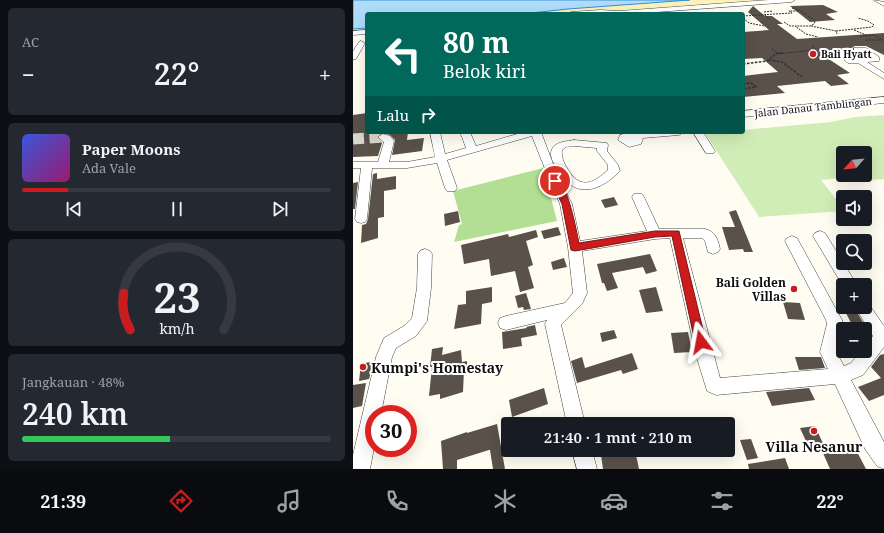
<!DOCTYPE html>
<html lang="id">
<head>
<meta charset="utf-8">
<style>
	body { margin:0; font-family:"Noto Serif",serif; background:#242831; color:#f1f3f6; height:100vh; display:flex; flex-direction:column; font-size:15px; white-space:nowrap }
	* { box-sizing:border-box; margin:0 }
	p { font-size:13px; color:#9ea1a6 }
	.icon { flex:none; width:22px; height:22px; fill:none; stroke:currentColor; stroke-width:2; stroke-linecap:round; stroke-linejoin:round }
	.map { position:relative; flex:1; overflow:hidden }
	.panel { display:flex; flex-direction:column; gap:8px; padding:8px; background:#0d0f14; width:353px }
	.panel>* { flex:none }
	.hud { position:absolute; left:12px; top:12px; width:380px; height:122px; border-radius:4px; box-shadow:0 4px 16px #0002; background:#00695c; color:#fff; overflow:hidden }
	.needle { width:26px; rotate:243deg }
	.buttons { position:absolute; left:483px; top:146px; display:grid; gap:8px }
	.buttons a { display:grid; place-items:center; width:36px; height:36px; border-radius:4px; background:#171b24; box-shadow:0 4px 16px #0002; font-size:20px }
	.speed { position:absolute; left:12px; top:405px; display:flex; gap:8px; font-size:20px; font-weight:700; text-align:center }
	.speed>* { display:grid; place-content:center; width:52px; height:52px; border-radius:50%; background:#171b24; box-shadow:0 4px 16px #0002; line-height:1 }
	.speed .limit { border:6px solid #d22; background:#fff; color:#111 }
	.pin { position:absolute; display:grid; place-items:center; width:34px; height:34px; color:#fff; margin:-17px; border:2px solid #fff; border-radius:50%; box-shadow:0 1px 4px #0007 }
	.me { position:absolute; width:44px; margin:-22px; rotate:347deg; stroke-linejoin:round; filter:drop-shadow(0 0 3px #0008) }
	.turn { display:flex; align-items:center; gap:14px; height:84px; padding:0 12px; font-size:18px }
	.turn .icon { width:52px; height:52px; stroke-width:2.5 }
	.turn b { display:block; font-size:28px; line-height:34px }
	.then { display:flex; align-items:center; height:38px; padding:0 12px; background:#0003; gap:8px; font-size:15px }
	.big { font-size:30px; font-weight:600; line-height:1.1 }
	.panel .card { flex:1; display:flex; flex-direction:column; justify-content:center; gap:6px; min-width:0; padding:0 14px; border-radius:6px; background:#242831 }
	.panel .dial { align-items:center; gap:0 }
	.dial svg { height:104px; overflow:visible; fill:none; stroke:#363941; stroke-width:7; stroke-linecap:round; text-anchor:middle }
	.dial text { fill:#f1f3f6; stroke:none }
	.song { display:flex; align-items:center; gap:12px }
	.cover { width:48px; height:48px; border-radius:6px; background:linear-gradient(135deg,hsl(230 70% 55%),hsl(320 70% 35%)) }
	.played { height:4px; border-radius:2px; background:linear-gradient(90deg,#ca1c1c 15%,#363941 15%) }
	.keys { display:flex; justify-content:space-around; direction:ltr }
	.heat { display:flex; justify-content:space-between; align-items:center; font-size:22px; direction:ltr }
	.charge { height:6px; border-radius:3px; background:linear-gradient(90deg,#34c759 48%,#363941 0) }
	.trip { position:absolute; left:148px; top:417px; width:234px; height:40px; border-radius:4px; background:#171b24; box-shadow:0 4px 16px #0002; font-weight:600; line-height:40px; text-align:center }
	.dock { display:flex; height:64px; justify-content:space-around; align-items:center; background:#090b0e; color:#9ea1a6 }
	.dock .icon { width:28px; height:28px }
	.dock .active { color:#ca1c1c }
	.dock b { font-size:18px; color:#f1f3f6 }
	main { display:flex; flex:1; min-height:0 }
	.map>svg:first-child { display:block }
</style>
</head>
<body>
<main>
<section class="panel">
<div class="card"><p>AC</p>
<div class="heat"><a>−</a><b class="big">22°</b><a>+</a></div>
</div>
<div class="card">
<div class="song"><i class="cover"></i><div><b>Paper Moons</b><p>Ada Vale</p></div></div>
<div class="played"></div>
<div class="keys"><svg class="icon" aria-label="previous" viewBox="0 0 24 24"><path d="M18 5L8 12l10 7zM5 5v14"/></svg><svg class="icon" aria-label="pause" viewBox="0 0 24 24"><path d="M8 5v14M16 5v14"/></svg><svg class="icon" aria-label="next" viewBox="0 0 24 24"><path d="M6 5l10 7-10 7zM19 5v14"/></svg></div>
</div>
<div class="card dial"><svg viewBox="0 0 100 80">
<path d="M14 69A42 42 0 1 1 86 69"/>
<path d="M14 69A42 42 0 0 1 9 41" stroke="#ca1c1c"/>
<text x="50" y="56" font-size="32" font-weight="700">23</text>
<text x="50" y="72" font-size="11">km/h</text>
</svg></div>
<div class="card"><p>Jangkauan · 48%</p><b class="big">240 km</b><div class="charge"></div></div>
</section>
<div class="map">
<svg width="531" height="469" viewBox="0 0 531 469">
	<rect width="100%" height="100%" fill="#fffdf1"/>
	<path fill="#d1edb7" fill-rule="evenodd" d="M531 115V179L516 180 512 175 468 180 490 208V211L406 217 352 133 390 132V130L478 122 502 117ZM490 153H512V175H490Z"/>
	<path fill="#b3df95" d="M190 168 204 221 101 242 106 225 109 224 100 191Z"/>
	<path fill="#fff2b9" d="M337 0H439L218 14H169L215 9Z"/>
	<path fill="#b1dcfb" stroke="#338ed7" d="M0 0H337L215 9 169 14H14V28L0 29Z"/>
	<g fill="#59514a">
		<path d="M470 5 485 12 473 14 482 20 457 22 437 6Z"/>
		<path d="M400 6 412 16H419L430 24H424L444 39 531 33V55L513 46H501L500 51 495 52V50L490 48 481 51 480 53 468 54 497 73 484 75 496 84 478 86 472 81 424 86 432 93 390 97V76L425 72 409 58 390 59V32L416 30 395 12Z"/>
		<path d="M14 113V132H55L54 140 71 138 69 151 39 155 42 140 37 135 30 133 24 137 29 143 25 156 0 157V115Z"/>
		<path d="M24 173V179L43 176V189L31 191V217L25 218V238L8 243 9 225 13 224 15 219 20 174Z"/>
		<path d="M5 182 2 209H0V183Z"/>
		<path d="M261 197 265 205 252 208 248 200Z"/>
		<path d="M383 210 396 242 400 252H391L390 249 376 250 369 227H382L376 212Z"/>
		<path d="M105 211 107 222 92 226 91 214Z"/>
		<path d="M205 227 208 235 191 239 188 231Z"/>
		<path d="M183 230 185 237 173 241 180 265 175 267 181 288 167 292 162 271 138 276 136 259 111 264 108 245 155 234 156 237Z"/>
		<path d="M297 254 304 271 293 274 290 267 259 273 265 288 254 291 251 283H249L244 264Z"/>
		<path d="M211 258 214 267 200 270 198 262Z"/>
		<path d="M139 287V302L129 304 128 324 101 329 105 305 113 304V291Z"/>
		<path d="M303 287 310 311 293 313 286 290Z"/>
		<path d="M173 293 178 309 171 310 170 307 165 308 162 296Z"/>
		<path d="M430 302 447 303 452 320 435 319Z"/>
		<path d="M490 307H501L511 324 499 325Z"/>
		<path d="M182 325 184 335 168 338 169 346 150 349 149 332 174 328 173 327Z"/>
		<path d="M261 330 264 338 249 342 247 333Z"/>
		<path d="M335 332 339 352 321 353 318 333Z"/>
		<path d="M90 347 89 355 108 350 109 362 114 361V369L111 370 110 392 87 399V394L76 396 79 367H77L79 349Z"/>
		<path d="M279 353 285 369 270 374 268 370 224 383 218 361 229 357 232 368Z"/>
		<path d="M531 354V395L516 401 505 387 528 378 518 367 527 355Z"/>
		<path d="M442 357H468L472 368 446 370Z"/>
		<path d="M21 361 16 379 6 381 8 364Z"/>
		<path d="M13 383 9 406 0 408V385Z"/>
		<path d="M191 388 195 404 159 417 156 400Z"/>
		<path d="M456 388 462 400 419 406 413 392Z"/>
		<path d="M144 424 152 469H140L137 450H136L104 460V469H90L88 441 114 432V433Z"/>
		<path d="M462 426 473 450 458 452 447 428Z"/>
		<path d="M398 439 405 458 394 460 387 440Z"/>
		<path d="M502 448 513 469H477L470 453Z"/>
		<path d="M253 450H282L286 469H250L248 455 253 454Z"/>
		<path d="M432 458 436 469H396L395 464Z"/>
	</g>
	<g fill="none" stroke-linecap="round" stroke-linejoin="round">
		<path stroke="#dbd9cf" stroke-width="6" stroke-dasharray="6 3" stroke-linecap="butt" d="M490 51 504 50"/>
		<path stroke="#dbd9cf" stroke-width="11" stroke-dasharray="11 5.5" stroke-linecap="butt" d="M0 139 30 137"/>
		<g stroke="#424242" stroke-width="1">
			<g id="minor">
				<path d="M416 0H442L439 2 277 14H215L218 12 247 10 266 11Z"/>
				<path d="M521 0 531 2V6L522 1Z"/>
				<path d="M14 30V34L0 35V31Z"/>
				<path d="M8 41 12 43 3 59H0V51L6 42Z"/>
				<path d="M501 48H513L526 57V61L514 62 531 73V79L505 63H495L481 52 490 49 494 51 491 53 500 59 516 57 508 52H501Z"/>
				<path d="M531 97V103L390 117V111Z"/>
				<path d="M77 132H87L92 154 113 148 107 132H117L123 146 171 132H188L202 169 219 204 227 241 294 231 279 197 281 194H289L291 197 306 229H352C362 231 365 239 367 249L365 252 360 254 355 252 352 241 349 238H330L367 378 475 369 467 352 474 324 473 320 432 241 434 238 439 236 444 238 489 320 490 324 483 352 491 366 498 363 508 351H512V346L520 336 502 307H512V301L515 303 531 326V347L510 375 498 380 531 442V469L524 466 512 449 482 384 363 395 354 391 343 355 317 238 302 239 229 251 234 293 229 304 208 325 232 424H214L192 324 194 320 153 330 147 328 145 323 147 318 153 316 212 303 220 293 215 247 207 204 192 169 179 136 94 160 104 188 102 191H94L92 188 84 163 54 168H19L14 219 12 222 8 223 4 222 2 219 8 168H0V162H25L31 142 25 137 30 134 37 136 41 141 36 162H54L82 157Z"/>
				<path d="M279 132 283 133 331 132 326 135 290 138 288 144 276 147 265 140 267 135Z"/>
				<path d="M340 132H350L362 151 361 153H353Z"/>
				<path d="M221 140 254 143 255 145 254 151 265 165 267 171 265 173C242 195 218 197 203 167 200 162 196 155 199 149 202 142 214 141 221 140ZM221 146 244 148V151L255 165V170C240 184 226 190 214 168 211 163 208 157 209 150L213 147Z"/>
				<path d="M467 231 472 233 504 285 490 286 460 236 462 233Z"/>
				<path d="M72 249 77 251 79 254 78 288 74 321 63 336 43 348 39 357 28 414H21V448L17 469H0V455L23 357 31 338 51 326 59 318 64 288 65 254 67 251Z"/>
				<path d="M219 450H239L244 469H224Z"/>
			</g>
		</g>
		<g stroke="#313131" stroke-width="1" stroke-dasharray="2 1" stroke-linecap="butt">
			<path d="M439 8 448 11 462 21 461 24 457 26H442L453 34 465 37"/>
			<path d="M411 12 420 11"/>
			<path d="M412 15 416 19"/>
			<path d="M390 16 439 13 436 11H445"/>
			<path d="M390 18 396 23 411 26"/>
			<path d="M431 22 437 26H442"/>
			<path d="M458 26 483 31 484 34"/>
			<path d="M501 30 513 35"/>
			<path d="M483 31 519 27 521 25 515 21 505 18"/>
			<path d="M507 36 521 35 528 39"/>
			<path d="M513 40H531"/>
			<path d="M419 49 424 53"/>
			<path d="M423 54 461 50 462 48 459 46"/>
		</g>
		<g stroke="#313131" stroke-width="1.5" stroke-dasharray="2.5 1.5" stroke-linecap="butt">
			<path d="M416 60 429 62 449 77"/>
			<path d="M390 64 414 61 424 53H430"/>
			<path d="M390 84 398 83 403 87 390 89"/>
		</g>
		<use href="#minor" fill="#fff" fill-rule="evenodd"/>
	</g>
	<path fill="#ca1c1c" stroke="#831212" d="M202 178C215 182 223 230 226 243L302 231H326L353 342 352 345 348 346 344 345 342 342 319 236 302 237 222 251 218 250 209 204 198 181Z"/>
	<g fill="#ca1c1c" stroke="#fff" stroke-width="1.5">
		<circle cx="460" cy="54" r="4"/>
		<circle cx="441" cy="289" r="4"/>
		<circle cx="10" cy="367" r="4"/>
		<circle cx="461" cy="431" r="4"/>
	</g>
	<g text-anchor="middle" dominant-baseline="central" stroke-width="4" stroke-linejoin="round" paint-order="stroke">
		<g font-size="10" font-weight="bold" fill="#0f0f0f" stroke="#fff" text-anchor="start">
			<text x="468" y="54">Bali Hyatt</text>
		</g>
		<g font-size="10" fill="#0f0f0f" stroke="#fff">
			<text transform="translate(460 107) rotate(-6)">Jalan Danau Tamblingan</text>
		</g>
		<g font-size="12" font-weight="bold" fill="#0f0f0f" stroke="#fff" text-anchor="end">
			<text x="433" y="282">Bali Golden<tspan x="433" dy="14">Villas</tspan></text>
		</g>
		<g font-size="14" font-weight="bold" fill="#0f0f0f" stroke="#fff" text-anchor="start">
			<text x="18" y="367">Kumpi's Homestay</text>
			<text x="461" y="446" text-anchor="middle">Villa Nesanur</text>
		</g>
	</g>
</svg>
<div class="buttons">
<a><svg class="needle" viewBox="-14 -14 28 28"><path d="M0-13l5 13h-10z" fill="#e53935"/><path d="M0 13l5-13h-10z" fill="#9ea1a6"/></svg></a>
<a><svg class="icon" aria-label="sound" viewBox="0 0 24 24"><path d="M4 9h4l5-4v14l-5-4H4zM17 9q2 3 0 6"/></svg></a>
<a><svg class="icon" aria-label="search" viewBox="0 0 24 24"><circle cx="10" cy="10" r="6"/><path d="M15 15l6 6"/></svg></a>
<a>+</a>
<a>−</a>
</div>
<div class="speed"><div class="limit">30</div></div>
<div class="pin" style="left:202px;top:181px;background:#d93025"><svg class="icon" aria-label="arrive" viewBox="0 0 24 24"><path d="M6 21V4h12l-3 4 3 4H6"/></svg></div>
<svg class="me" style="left:348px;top:342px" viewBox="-20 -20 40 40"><path d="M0-17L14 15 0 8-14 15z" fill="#ca1c1c" stroke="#fff" stroke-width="4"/></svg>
<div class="trip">21:40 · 1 mnt · 210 m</div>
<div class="hud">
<div class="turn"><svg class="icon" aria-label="left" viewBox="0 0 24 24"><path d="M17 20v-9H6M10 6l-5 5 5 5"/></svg><div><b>80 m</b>Belok kiri</div></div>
<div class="then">Lalu<svg class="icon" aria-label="right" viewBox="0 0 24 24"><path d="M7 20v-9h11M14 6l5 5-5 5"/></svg></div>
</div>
</div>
</main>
<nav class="dock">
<b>21:39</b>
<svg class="icon active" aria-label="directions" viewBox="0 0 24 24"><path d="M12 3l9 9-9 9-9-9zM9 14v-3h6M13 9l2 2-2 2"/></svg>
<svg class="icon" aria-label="music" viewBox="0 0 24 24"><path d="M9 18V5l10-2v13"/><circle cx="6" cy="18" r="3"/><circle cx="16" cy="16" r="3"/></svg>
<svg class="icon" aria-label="phone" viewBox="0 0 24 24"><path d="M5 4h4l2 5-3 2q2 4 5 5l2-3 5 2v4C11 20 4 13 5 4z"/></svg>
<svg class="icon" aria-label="climate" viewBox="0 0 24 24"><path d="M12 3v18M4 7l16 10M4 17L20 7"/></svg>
<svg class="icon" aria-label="car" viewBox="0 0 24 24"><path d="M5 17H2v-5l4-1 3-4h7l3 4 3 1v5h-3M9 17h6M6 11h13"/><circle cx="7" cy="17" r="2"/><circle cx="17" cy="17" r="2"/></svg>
<svg class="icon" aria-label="filters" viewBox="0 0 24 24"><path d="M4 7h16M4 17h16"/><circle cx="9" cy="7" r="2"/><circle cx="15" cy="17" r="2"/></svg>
<b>22°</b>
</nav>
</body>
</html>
